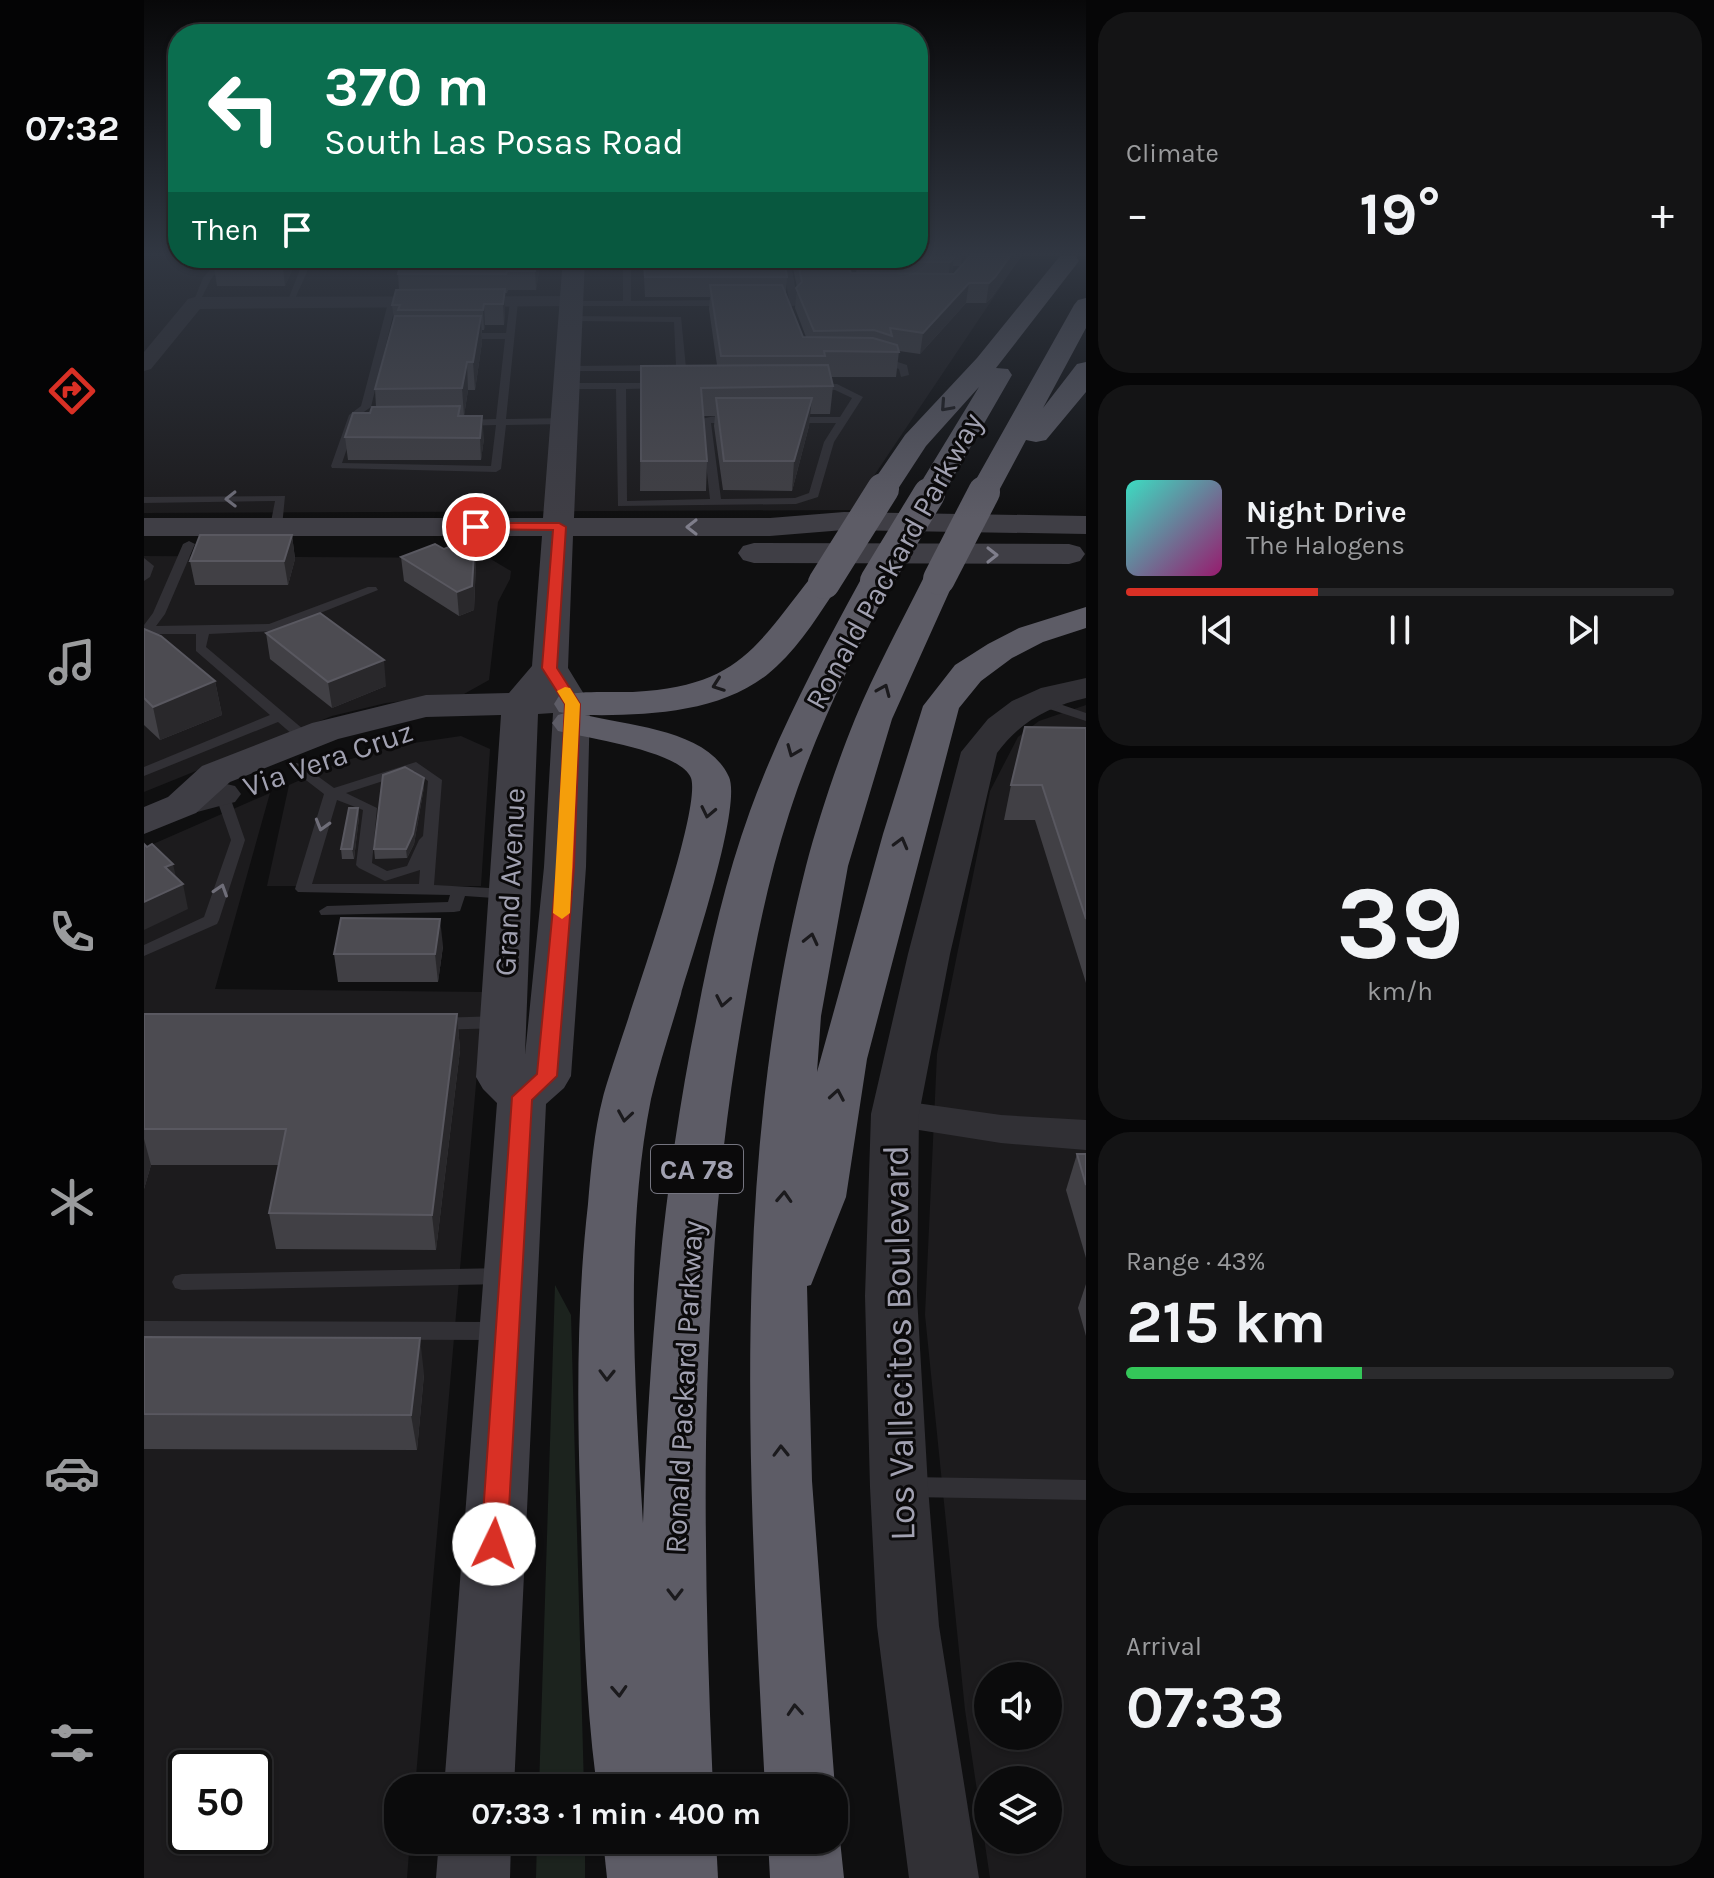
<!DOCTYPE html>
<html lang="en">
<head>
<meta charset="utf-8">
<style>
	body { margin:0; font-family:Karla,sans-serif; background:#141415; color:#f1f3f6; height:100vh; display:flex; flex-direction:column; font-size:30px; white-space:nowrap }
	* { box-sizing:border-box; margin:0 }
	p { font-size:26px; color:#9a9b9d }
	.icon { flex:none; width:44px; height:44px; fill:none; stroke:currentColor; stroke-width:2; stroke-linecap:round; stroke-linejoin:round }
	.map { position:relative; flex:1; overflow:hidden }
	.sheet { display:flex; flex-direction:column; gap:12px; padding:12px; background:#060607; width:628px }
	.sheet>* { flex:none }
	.top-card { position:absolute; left:24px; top:24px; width:760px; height:244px; border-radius:32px; box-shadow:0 2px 6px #0004,0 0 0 2px #2b2b2d; background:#0b6e4f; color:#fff; overflow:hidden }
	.fabs { position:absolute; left:830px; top:1662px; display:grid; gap:16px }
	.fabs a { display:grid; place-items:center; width:88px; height:88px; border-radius:50%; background:#0b0b0c; box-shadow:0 2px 6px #0004,0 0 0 2px #2b2b2d; font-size:40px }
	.speed { position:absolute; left:24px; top:1750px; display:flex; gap:16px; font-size:40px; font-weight:700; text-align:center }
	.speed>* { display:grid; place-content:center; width:104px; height:104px; border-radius:50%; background:#0b0b0c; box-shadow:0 2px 6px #0004,0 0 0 2px #2b2b2d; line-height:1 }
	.speed .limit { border:4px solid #111; border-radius:12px; background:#fff; color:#111 }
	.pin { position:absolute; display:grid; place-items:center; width:68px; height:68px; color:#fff; margin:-34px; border:4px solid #fff; border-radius:50%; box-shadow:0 2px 8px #0007 }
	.me { position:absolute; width:88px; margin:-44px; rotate:3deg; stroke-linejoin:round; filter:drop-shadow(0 0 6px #0008) }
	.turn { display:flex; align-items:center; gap:28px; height:168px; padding:0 24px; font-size:36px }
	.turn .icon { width:104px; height:104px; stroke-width:2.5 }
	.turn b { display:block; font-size:56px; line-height:68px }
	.then { display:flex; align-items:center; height:76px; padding:0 24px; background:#0003; gap:16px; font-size:30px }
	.big { font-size:60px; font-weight:700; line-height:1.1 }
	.sheet .card { flex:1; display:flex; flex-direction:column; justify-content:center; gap:12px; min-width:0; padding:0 28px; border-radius:32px; background:#141415 }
	.sheet .dial { align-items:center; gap:0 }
	.dial b { font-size:104px; line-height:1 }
	.song { display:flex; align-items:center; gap:24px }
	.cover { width:96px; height:96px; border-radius:12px; background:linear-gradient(135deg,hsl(170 70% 55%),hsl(320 70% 35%)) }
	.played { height:8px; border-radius:4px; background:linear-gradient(90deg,#d93025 35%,#2b2b2d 35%) }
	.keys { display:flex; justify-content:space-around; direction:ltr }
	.heat { display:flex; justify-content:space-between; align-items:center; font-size:44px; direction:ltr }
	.charge { height:12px; border-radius:6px; background:linear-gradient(90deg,#34c759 43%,#2b2b2d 0) }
	.trip { position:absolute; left:240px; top:1774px; width:464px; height:80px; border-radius:32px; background:#0b0b0c; box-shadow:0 2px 6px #0004,0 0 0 2px #2b2b2d; font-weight:700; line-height:80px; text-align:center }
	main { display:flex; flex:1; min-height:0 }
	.tab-bar { display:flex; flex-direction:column; width:144px; justify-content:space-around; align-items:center; background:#040405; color:#9a9b9d }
	.tab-bar .icon { width:56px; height:56px }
	.tab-bar .active { color:#d93025 }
	.tab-bar b { font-size:36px; color:#f1f3f6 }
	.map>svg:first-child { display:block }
</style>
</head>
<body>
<main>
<nav class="tab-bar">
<b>07:32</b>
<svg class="icon active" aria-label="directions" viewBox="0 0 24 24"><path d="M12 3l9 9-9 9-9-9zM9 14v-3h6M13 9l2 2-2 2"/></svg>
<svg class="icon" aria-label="music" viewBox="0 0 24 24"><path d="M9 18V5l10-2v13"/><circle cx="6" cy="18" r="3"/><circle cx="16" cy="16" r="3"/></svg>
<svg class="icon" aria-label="phone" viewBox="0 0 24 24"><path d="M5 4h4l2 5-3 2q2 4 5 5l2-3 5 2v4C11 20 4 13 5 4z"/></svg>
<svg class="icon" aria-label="climate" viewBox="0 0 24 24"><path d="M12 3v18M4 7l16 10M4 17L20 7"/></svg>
<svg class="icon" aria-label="car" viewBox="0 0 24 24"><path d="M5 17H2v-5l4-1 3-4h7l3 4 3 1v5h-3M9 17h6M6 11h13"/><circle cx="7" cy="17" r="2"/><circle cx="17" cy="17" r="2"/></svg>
<svg class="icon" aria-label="filters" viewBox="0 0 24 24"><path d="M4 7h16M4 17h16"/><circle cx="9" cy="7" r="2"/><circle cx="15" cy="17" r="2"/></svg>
</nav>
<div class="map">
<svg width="942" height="1878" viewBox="0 0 942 1878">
	<rect width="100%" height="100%" fill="#0f0f10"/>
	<g fill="#1c1b1d" fill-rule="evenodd">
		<path d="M0 255H34V258H774V255H878L707 510 0 513Z"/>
		<path d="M0 556 345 558 367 571 366 579 354 602 345 680 320 694 242 703 188 716 0 792Z"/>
		<path d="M942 705V1878H846L821 1710 781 1315 793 1054 846 791 874 737 895 721ZM844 1676H904V1736H844ZM844 1780H904V1840H844Z"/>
		<path d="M317 736 346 749 337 886H123L145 785 194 763 249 746Z"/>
		<path d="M126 793 71 989 340 992 271 1788H254V1840H266L263 1878H0V848ZM42 1768H110V1836H42Z"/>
	</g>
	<g fill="#1c231e">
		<path d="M411 1285 427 1315 440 1788H395Z"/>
		<path d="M393 1840H441V1878H392Z"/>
	</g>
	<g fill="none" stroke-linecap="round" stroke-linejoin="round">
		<g fill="#313035" fill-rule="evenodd">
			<path d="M76 258H84L67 279 54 305H48L59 278Z"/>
			<path d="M157 258H165L163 272 149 303 142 305 155 272Z"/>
			<path d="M376 258H384L383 264H426L430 261H479V258H487V301L586 300 590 303 586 306H428L424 303 425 301H479V265L379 268 375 266Z"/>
			<path d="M638 258H646L654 303 650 306 622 305V301L625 300H645Z"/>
			<path d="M248 300 252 303 227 407 214 416 198 463 347 466 352 425 317 426 312 423 317 420 352 419 361 339H316L311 336 316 333H362L366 302 370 299 374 302 362 419 421 418 426 421 421 424 362 425 357 469 352 472 188 468 187 466 205 415 217 406 244 303Z"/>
			<path d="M424 316 537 317 542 368 537 371H421V367L424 366 532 365 530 322 427 321 423 318Z"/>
			<path d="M732 355 763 365 765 375 757 377 755 369 729 360V356Z"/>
			<path d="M518 383 523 386 521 388 482 389 483 501 566 499 557 420C565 415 587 415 595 420L590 423H567L577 499 651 498 665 493 680 442 692 423H645L640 420 645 417H696L708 398 691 390 666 389V385L693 384 719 397 690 442 674 497 652 504 474 506 472 389H423L418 386 423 383Z"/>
			<path d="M141 496 138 527 132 530 126 527 131 501 0 503V497Z"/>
			<path d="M45 541 51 544 21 614 12 626 125 624 224 587H232L234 590 131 631 65 634 62 647 166 735 168 738 166 741H156L134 722 0 776V767L126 715 52 651V634H7L0 638V625L9 613 39 544Z"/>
			<path d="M0 558 10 566 6 577 0 581Z"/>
			<path d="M895 697 942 713V721L890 704 888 701Z"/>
			<path d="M272 762 298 780 290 885 364 889 372 894 364 899 321 896 316 911 310 912 177 915 175 911 183 906 304 902 306 895 154 892 151 889 180 794 145 767 152 763 157 764 190 788ZM270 771 284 781 279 836 275 840 263 866 243 871 228 863 233 808 202 793ZM193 800 219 810 212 865 215 868 241 881 276 870 275 884H168Z"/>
			<path d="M78 790 85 794 101 840 75 920 73 924 0 956V945L60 917 87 840 71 794Z"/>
			<path d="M357 1016 363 1018 365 1022 363 1026 357 1028 292 1030 286 1028 284 1024 286 1020 292 1018Z"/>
			<path d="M362 1268 369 1270 372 1276 369 1282 362 1284 38 1290 31 1288 28 1282 31 1276 38 1274Z"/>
			<path d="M0 1321 354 1322 361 1325 364 1331 361 1337 354 1340 0 1339Z"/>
			<path d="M764 1477 942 1480V1500L764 1497 756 1494 753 1487 756 1480Z"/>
		</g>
		<g fill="#313035" fill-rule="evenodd">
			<path d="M428 296 437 302 435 306 56 309 7 369 0 371V352L44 299 51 297Z"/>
			<path d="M751 1100 857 1115 942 1120V1150L857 1143 737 1124 732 1114 737 1104Z"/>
		</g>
		<g fill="#313035" fill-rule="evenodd">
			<path d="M942 678V698C906 706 875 722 853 753L806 954 775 1114 773 1296 784 1487 795 1626 835 1878H765L733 1626 726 1487 721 1296 727 1114 764 954 817 752 844 719 868 701 897 688Z"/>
			<path d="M78 783 91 786 97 794 91 802 38 816 25 813 19 805 25 797Z"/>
		</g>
		<g fill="#3f3e45" fill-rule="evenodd">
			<path d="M419 258H441L430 518H626L700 512 942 516V534L700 530 626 536H429L424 668 446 704 442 867 427 1076 420 1088 402 1104 370 1788H300L353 1103 339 1089 332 1077 357 715 282 717 194 739 86 782 52 813 0 834V807L24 797 58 766 168 723 282 695 365 693 388 666 398 536H0V518H399ZM409 713 400 867 381 1055 394 714Z"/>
			<path d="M610 543 925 544 936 547 941 554 936 561 925 564 610 563 599 560 594 553 599 546Z"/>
			<path d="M295 1840H367L366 1878H292Z"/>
		</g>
		<g fill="#5d5c66" fill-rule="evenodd">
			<path d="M916 256H932L935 261 852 368 864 369 868 375 796 500 785 503 774 500 770 494 835 387 782 446 750 495 739 498 728 495 724 489 761 435 833 358Z"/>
			<path d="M942 298V328L899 408 933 364 942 362V392L902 440 892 442 882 440 851 498 840 501 829 498 825 492 930 305 934 300Z"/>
			<path d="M795 569 807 572 811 579 748 719 704 866 677 1016 673 1072 739 834 779 706 811 665 844 644 875 628 942 607V628L899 642 868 658 837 681 815 708 723 1059 702 1197 667 1285 663 1286 668 1481 691 1788 690 1791V1788H621C605 1482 585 1167 662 866 674 820 693 763 711 719 731 671 756 625 779 579L783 572Z"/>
			<path d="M732 571 744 574 748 581C709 656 671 733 645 814 623 882 609 955 597 1026 554 1278 558 1533 569 1788H453C440 1690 439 1592 436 1493 433 1396 433 1301 444 1204 447 1169 450 1131 459 1097 473 1045 559 813 547 778 537 751 442 738 414 731L408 723 414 715 421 713 415 712 410 704 415 696C443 689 473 694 502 691 596 683 615 643 668 576L680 573 692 576 696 583C677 611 658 643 633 666 585 713 504 716 441 715 487 726 564 730 585 777 598 807 548 956 537 994 527 1029 515 1064 507 1099 480 1235 491 1385 499 1523 505 1352 519 1183 553 1016 566 947 582 877 606 811 635 731 675 656 716 581L720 574Z"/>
			<path d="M690 1825 696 1840 700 1878H626L624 1840H690Z"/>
			<path d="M459 1840H572L574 1878H463Z"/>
		</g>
		<g stroke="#5d5c66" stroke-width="32">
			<path d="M795 579 840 492"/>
			<path d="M732 581 785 494"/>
			<path d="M680 583 739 489"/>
		</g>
	</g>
	<g fill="#414045">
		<path d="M774 255H826L817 266H809L808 274 878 255 848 297 842 303H822L776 354 755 351 752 377H687L689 386 686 414H666L665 426 648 491 579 490 570 426 571 416H559L563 461 562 491H496L497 366 573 365 565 309 566 297H501L499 258H640L643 277 642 293 659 337H662L651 308 653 287 647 258H700L707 273H712L713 266H707L704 258H774Z"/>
		<path d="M258 258H396V261H394L395 271 392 290H364L363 293H361V310L360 325H341L340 330H338V342L331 390H324L320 416 340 438 337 460H204L201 437 232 407 231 389 250 320 248 305 255 290 254 274Z"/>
		<path d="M153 259 141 286H73L70 267Z"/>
		<path d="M148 535 151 559 144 585H51L46 561Z"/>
		<path d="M331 537 332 561 330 610 315 616 260 581 257 557 300 549Z"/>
		<path d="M0 629 71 681 78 715 16 740 0 725Z"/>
		<path d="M122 633 242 686 188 708 126 659Z"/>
		<path d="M942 728V983L891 820H860L867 785Z"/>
		<path d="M280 778V787L270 844 263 858 231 859 230 849Z"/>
		<path d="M214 808 215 817 210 859H198L197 849Z"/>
		<path d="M299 946 294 982H194L190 954Z"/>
		<path d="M0 1014H313L316 1050 292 1250 132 1249 125 1213 135 1165H7L0 1189Z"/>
		<path d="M933 1154H942V1258L922 1190Z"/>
		<path d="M942 1284V1336L934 1308Z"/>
		<path d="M0 1337 280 1374 273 1450 0 1449Z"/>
	</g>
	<g fill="#29282b">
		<path d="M818 255H826L817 266Z"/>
		<path d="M867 255H878L848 297 842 303 845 283Z"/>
		<path d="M143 258 153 259 141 286 139 268Z"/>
		<path d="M393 258H394L395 271 392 290 391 271Z"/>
		<path d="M810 258 807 278 804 282 806 262Z"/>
		<path d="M825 283 822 303 776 354 779 333Z"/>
		<path d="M361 289V310L360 325 359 304Z"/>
		<path d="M340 304 341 325 340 330 339 310Z"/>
		<path d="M337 316 338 342 331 390 329 362Z"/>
		<path d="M323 362 324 390 320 416 318 388Z"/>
		<path d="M668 398 665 426 648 491 650 461Z"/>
		<path d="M338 416 340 438 337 460 336 438Z"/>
		<path d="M148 535 151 559 144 585 140 561Z"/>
		<path d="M331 537 332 561 330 610 315 616 313 592Z"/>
		<path d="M240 660 242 686 188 708 184 682Z"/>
		<path d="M71 681 78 715 16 740 9 707Z"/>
		<path d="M280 778V787L270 844 263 858 262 849Z"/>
		<path d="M214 808 215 817 210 859 208 849Z"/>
		<path d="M29 864 34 886 39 884 44 909 0 930V902L21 867Z"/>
		<path d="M296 919 299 946 294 982 291 954Z"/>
		<path d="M313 1014 316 1050 292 1250 288 1215Z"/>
		<path d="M0 1139 7 1165 0 1189Z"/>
		<path d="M276 1338 280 1374 273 1450 267 1415Z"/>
	</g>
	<g fill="#4c4b51" stroke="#595860" stroke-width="2">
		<path d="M827 255H867L851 277 845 283H825L779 333 746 328 748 336 730 330 670 331 652 288 658 282 653 258H700L707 273 810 274Z"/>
		<path d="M75 258H143L139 268 70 267Z"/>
		<path d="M258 258H393L391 271H363L362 274H254Z"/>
		<path d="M500 258H640L643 277H501Z"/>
		<path d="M713 258H810L806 262H715Z"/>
		<path d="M566 285H638L659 337 729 338 753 345 755 352 680 351 681 356H577Z"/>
		<path d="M361 289 359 304H340L339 310H254L256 305H248L252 290Z"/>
		<path d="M251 316H337L329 362H323L318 388 231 389Z"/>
		<path d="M684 365 689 386 557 388 563 461H497V366Z"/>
		<path d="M572 398H668L650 461H580Z"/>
		<path d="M316 406 314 416H338L336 438 201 437 209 413H226L228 407Z"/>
		<path d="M56 535H148L140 561H46Z"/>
		<path d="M331 537 328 586 313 592 257 557 291 544 300 549Z"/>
		<path d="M176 613 240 660 184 682 122 633Z"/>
		<path d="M0 629 17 636 71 681 9 707 0 698Z"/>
		<path d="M881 727 942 728V919L898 785H867Z"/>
		<path d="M261 767 280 778 269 834 262 849H230L239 775Z"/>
		<path d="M205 808H214L208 849H197Z"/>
		<path d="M0 844 3 847 8 844 29 864 21 867 39 884 0 902Z"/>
		<path d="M197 918 296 919 291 954H190Z"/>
		<path d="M0 1014H313L288 1215 125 1213 142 1129H0Z"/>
		<path d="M933 1154H942V1185Z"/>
		<path d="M0 1337 276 1338 267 1415 0 1414Z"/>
	</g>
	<defs><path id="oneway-chevron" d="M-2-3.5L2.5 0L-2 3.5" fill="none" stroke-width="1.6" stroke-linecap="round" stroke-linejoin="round" transform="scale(2)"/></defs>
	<g stroke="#1b1a1d">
		<use href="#oneway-chevron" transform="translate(802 406) rotate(132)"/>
		<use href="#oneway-chevron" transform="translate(574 685) rotate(160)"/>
		<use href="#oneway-chevron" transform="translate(740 690) rotate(-67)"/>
		<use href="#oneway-chevron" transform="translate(649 751) rotate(112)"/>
		<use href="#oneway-chevron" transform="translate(564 812) rotate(102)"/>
		<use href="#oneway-chevron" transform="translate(757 843) rotate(-75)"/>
		<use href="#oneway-chevron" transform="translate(667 939) rotate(-77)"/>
		<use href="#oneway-chevron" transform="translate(579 1001) rotate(101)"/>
		<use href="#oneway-chevron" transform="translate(693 1095) rotate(-80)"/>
		<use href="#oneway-chevron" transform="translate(481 1116) rotate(99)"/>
		<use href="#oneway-chevron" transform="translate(640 1197) rotate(-87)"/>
		<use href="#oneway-chevron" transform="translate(463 1375) rotate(91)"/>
		<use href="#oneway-chevron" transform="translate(637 1451) rotate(-91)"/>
		<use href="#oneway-chevron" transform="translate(531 1594) rotate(90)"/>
		<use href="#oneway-chevron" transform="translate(475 1691) rotate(87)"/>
		<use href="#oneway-chevron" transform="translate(651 1710) rotate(-94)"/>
	</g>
	<g stroke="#6f6e79">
		<use href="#oneway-chevron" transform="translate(87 499) rotate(179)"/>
		<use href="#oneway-chevron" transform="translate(178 825) rotate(106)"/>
		<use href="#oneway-chevron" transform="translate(77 890) rotate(-72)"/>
	</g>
	<g stroke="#7f7e8b">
		<use href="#oneway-chevron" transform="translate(548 527) rotate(-180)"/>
		<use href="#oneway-chevron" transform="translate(848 555)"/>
	</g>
	<linearGradient id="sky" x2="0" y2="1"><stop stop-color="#080809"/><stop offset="0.49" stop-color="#313742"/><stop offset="1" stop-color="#313742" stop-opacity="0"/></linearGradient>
	<rect width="942" height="518" fill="url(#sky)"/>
	<path fill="#d93025" stroke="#8d1f18" stroke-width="2" d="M332 523H415L422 527 413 668 436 704 430 867 413 1076 388 1100 363 1544 359 1553 350 1557 341 1553 337 1544 368 1097 393 1074 413 867 421 704 398 668 409 530 328 529 326 527Z"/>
	<path fill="#f59e0b" d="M421 687 426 688 436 704 426 913 418 919 409 913 421 704 413 691Z"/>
	<g text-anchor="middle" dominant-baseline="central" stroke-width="6" stroke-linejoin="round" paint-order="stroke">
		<rect fill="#0b0a0b" stroke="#74747f" stroke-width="2" x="507" y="1145" width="92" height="48" rx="6"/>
		<g font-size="28" font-weight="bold" fill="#a1a1b1">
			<text x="553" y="1169">CA 78</text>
		</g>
		<g font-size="30" fill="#a1a1b1" stroke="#0b0a0b">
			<text transform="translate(750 561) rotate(-61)">Ronald Packard Parkway</text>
			<text transform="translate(184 759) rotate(-19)">Via Vera Cruz</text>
			<text transform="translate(366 882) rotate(-87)">Grand Avenue</text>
			<text transform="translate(540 1387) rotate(-87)">Ronald Packard Parkway</text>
		</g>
		<g font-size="36" fill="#a1a1b1" stroke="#0b0a0b">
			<text transform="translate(755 1343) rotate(-91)">Los Vallecitos Boulevard</text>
		</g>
	</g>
</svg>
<div class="fabs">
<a><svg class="icon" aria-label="sound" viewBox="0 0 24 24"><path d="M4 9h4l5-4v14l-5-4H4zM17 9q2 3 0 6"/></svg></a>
<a><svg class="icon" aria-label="layers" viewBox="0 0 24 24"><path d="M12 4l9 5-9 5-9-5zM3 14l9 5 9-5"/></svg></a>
</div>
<div class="speed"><div class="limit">50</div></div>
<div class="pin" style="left:332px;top:527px;background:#d93025"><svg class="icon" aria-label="arrive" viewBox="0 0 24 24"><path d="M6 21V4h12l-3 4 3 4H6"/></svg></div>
<svg class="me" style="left:350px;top:1544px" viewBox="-20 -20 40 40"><circle r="19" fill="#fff"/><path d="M0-13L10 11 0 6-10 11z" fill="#d93025"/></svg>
<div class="trip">07:33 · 1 min · 400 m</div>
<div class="top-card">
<div class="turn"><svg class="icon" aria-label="left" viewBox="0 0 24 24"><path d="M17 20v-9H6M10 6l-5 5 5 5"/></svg><div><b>370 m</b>South Las Posas Road</div></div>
<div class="then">Then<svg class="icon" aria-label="arrive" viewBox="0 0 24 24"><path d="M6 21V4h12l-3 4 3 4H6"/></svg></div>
</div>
</div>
<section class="sheet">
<div class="card"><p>Climate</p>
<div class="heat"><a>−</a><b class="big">19°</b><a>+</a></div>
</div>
<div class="card">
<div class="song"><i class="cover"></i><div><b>Night Drive</b><p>The Halogens</p></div></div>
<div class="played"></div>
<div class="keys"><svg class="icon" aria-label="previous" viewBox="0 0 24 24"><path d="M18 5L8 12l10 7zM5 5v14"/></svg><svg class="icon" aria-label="pause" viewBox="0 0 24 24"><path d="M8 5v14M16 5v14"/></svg><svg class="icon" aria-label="next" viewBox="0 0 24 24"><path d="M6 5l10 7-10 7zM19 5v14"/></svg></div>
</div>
<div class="card dial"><b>39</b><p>km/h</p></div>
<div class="card"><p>Range · 43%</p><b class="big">215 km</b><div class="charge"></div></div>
<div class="card"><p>Arrival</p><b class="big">07:33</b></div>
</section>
</main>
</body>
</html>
